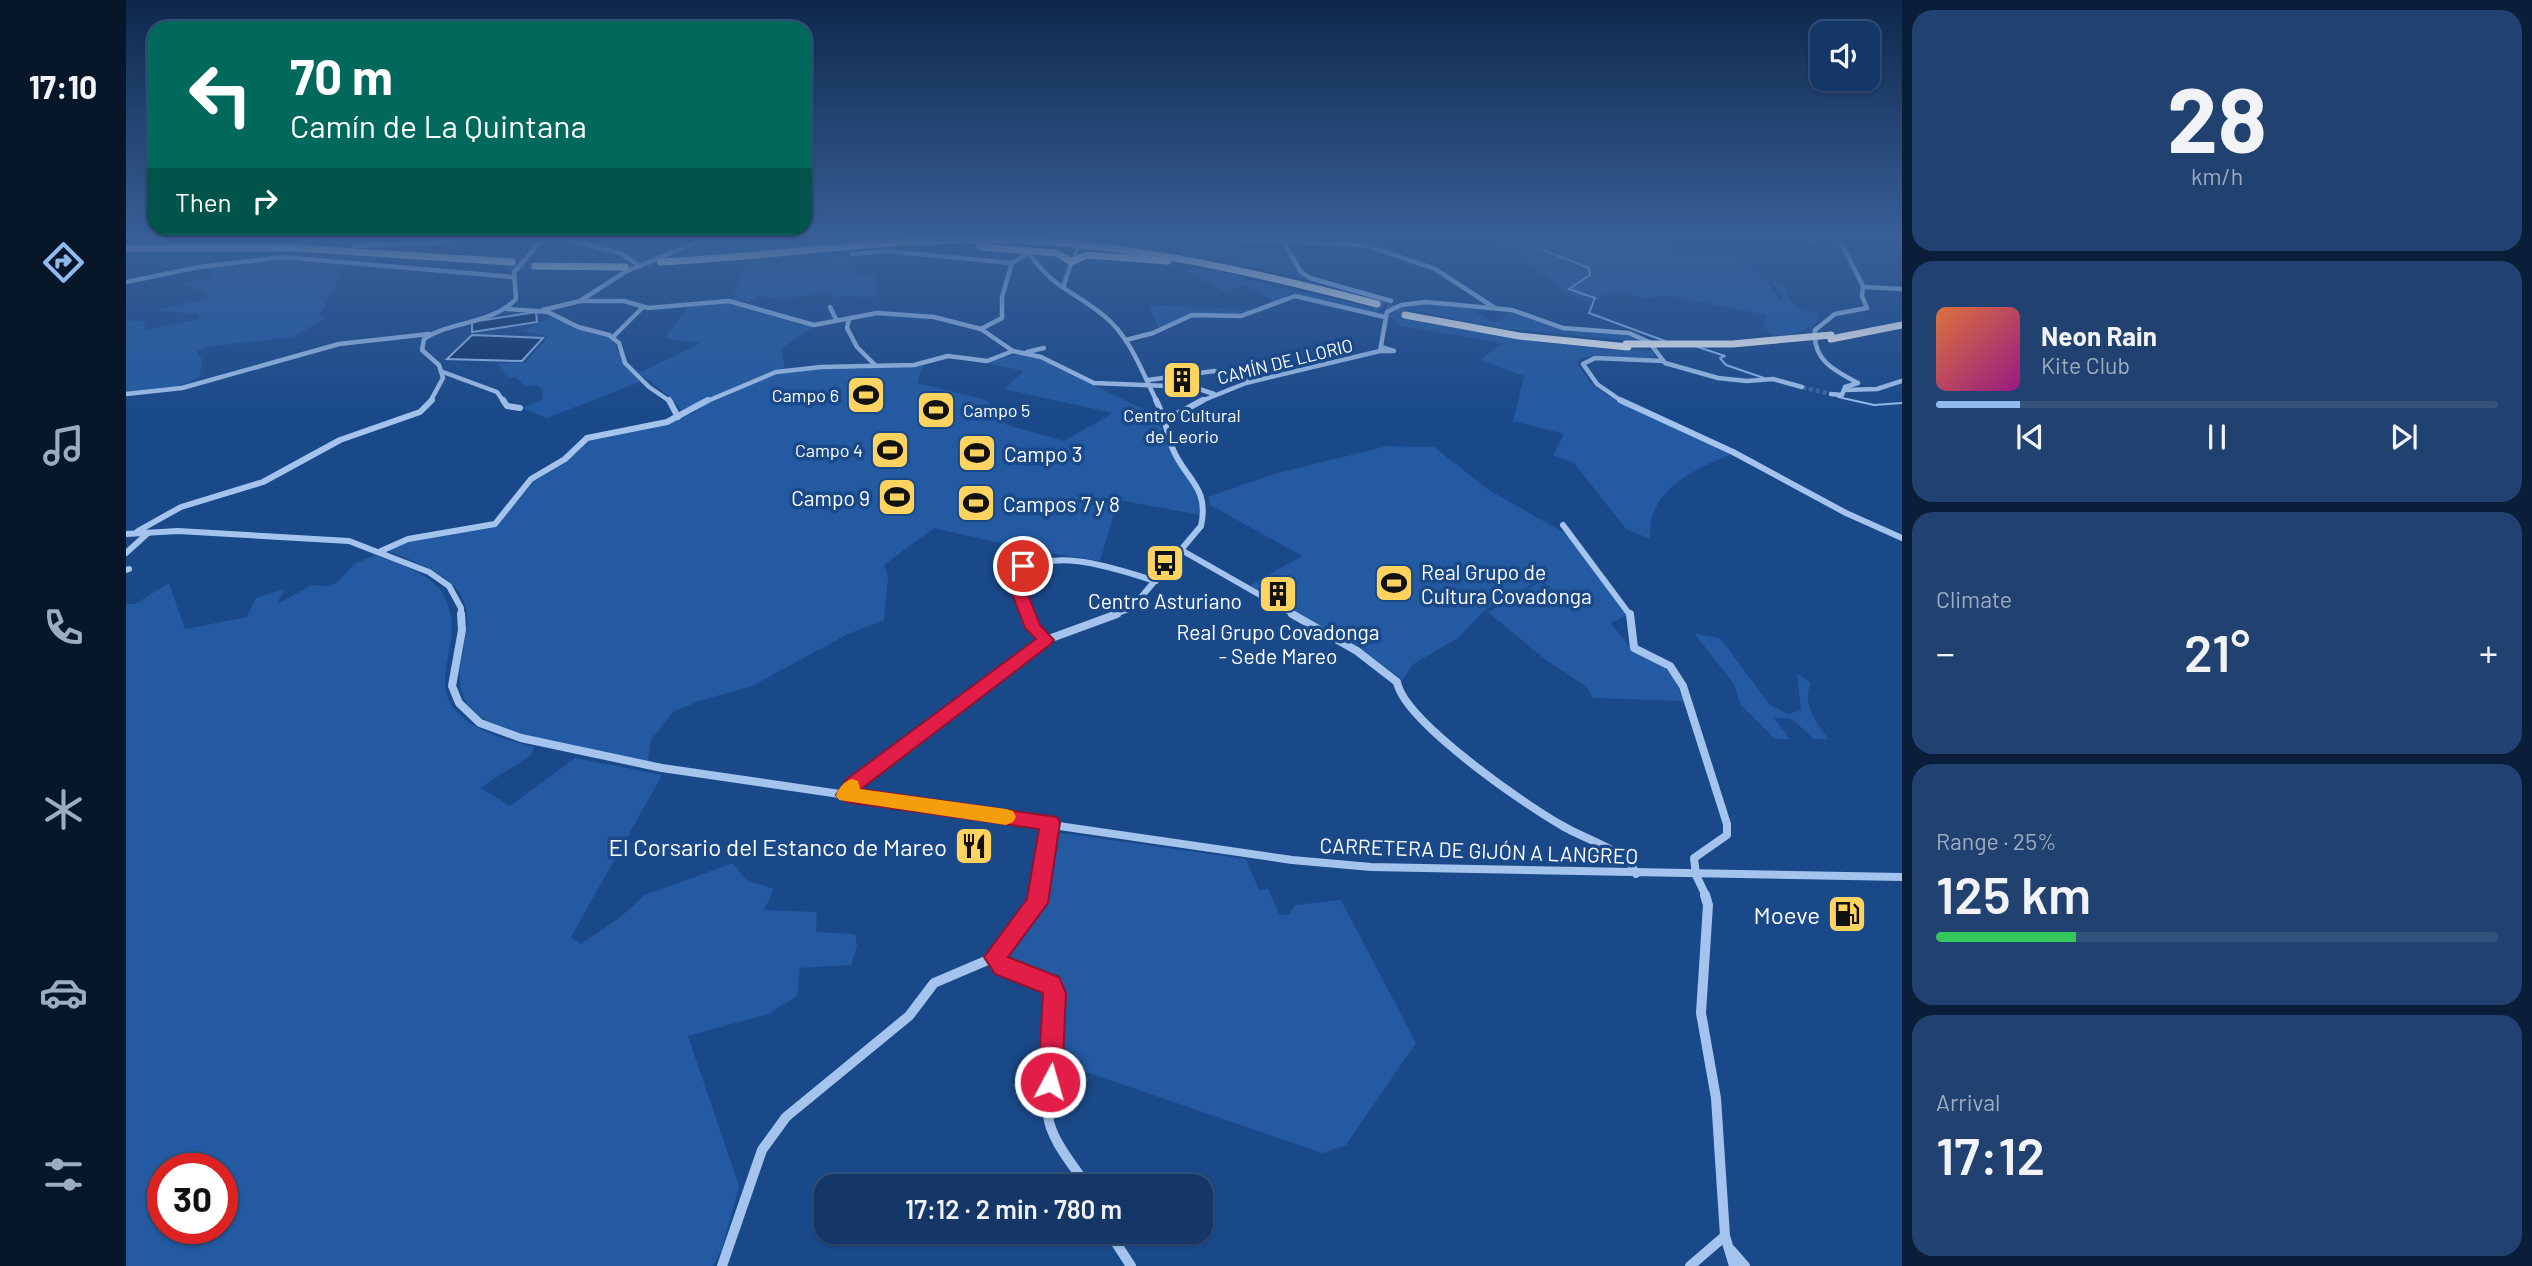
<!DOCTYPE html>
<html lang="en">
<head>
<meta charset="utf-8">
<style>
	body { margin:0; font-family:Barlow,sans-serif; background:#214270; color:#f1f3f6; height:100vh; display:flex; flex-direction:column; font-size:26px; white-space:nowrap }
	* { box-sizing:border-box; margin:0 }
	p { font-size:23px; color:#9dacc0 }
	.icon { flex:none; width:38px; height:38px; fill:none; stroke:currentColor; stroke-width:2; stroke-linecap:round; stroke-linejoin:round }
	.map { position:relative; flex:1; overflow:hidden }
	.sheet { display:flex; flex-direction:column; gap:10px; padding:10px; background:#0b1e39; width:630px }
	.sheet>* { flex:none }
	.top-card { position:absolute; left:21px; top:21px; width:665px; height:214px; border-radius:21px; box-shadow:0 2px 5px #0004,0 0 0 2px #33517b; background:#00695c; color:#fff; overflow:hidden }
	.controls { position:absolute; left:1684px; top:21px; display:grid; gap:14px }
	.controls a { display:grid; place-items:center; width:70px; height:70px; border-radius:14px; background:#143767; box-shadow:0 2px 5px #0004,0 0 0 2px #33517b; font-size:35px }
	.speed { position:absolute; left:21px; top:1153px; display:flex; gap:14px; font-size:35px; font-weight:700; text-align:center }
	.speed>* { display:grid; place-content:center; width:91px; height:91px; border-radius:50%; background:#143767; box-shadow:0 2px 5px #0004,0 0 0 2px #33517b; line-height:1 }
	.speed .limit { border:10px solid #d22; background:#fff; color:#111 }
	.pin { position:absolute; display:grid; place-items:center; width:60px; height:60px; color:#fff; margin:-30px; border:4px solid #fff; border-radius:50%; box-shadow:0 2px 7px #0007 }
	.me { position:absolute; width:77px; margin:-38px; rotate:6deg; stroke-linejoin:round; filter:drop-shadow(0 0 5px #0008) }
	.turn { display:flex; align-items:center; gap:24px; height:147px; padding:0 28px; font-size:32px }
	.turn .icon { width:91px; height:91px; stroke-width:2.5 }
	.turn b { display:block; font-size:49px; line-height:60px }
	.then { display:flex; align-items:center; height:66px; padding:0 28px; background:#0003; gap:14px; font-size:26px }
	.big { font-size:52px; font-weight:600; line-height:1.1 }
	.sheet .tile { flex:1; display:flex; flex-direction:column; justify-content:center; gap:10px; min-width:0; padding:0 24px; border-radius:21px; background:#214270 }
	.sheet .dial { align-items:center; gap:0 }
	.dial b { font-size:91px; line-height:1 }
	.song { display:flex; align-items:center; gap:21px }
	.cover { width:84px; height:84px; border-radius:10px; background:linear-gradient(135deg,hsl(20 70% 55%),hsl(310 70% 35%)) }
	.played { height:7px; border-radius:4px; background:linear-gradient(90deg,#90b9f0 15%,#33517b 15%) }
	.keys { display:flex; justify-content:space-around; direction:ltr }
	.heat { display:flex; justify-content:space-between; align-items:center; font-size:38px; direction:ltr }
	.charge { height:10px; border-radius:5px; background:linear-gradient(90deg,#34c759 25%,#33517b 0) }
	.trip { position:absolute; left:688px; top:1174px; width:399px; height:70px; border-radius:21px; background:#143767; box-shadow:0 2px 5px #0004,0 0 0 2px #33517b; font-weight:600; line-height:70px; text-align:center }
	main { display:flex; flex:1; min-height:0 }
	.dock { display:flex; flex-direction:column; width:126px; justify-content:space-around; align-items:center; background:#081629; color:#9dacc0 }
	.dock .icon { width:49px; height:49px }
	.dock .active { color:#90b9f0 }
	.dock b { font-size:32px; color:#f1f3f6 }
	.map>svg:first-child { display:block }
</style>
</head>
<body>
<main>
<nav class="dock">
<b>17:10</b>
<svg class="icon active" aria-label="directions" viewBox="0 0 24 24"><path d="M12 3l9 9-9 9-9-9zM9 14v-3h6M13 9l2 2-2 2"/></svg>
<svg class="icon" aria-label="music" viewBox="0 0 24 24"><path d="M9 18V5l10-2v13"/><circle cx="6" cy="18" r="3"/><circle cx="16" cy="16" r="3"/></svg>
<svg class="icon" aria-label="phone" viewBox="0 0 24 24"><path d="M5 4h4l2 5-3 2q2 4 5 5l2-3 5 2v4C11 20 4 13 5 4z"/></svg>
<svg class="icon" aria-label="climate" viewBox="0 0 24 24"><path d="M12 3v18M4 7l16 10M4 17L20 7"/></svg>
<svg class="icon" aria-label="car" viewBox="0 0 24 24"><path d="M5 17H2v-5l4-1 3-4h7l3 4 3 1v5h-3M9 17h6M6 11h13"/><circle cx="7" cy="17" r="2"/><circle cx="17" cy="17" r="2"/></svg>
<svg class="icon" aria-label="filters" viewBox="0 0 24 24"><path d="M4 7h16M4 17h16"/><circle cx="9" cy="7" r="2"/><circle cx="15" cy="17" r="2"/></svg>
</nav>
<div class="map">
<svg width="1776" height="1266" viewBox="0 0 1776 1266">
	<rect width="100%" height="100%" fill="#1a4989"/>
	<g fill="#235aa2" fill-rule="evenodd">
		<path d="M581 239H741L744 241 638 253 538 259Z"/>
		<path d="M984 239 1023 242 1025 239 1155 241 1174 273 1259 302 1251 314 1164 293 1149 302 1119 285 1099 292 1059 270 1083 268 1155 288 1249 308C1226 281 1029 248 984 239Z"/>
		<path d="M1372 239H1544L1547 250C1554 251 1563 255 1569 254 1573 253 1576 251 1580 251 1616 249 1637 275 1655 302L1656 295 1646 281 1660 285C1661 307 1674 309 1692 314V321C1684 329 1656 341 1644 333 1641 331 1640 328 1638 325L1641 315 1540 295 1518 298 1494 292H1485L1462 303 1439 292Z"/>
		<path d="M743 253 731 262 729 274 751 275 749 297 712 296 707 299 704 292 655 299 634 296 623 302 605 300 614 295 607 294 620 265Z"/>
		<path d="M152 258 221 264 193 316 202 317 167 337 79 347 71 351 76 360 74 376C53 391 25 390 0 393V322L8 320 20 322 17 331 72 319 73 315 68 313 29 311 82 298 80 292 54 284 84 278 85 267Z"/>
		<path d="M599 302 687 327 655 349 659 367 586 397 557 413 547 399 513 373 575 343 539 338 563 306Z"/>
		<path d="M1305 303 1337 306 1368 322 1377 319 1381 310 1407 317 1431 328 1490 331 1505 334 1518 342 1381 329 1283 310 1277 316 1408 341 1527 351 1529 356C1503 368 1475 345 1450 362L1465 383 1481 395 1606 454C1569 469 1520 490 1524 539L1500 529 1448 463 1427 455 1438 434 1387 421 1398 376 1354 360 1377 343 1275 326 1263 316 1272 307Z"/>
		<path d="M1022 305 1127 310 1102 316 1067 314 1033 329Z"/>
		<path d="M428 316 486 339 499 366 514 382 421 418 396 408 416 400 417 390 412 385 398 386 390 377H381L372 363H399L423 336 397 331Z"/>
		<path d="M892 354 913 358 1021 411 1019 412 1033 423 1047 454 1071 491 1075 515 992 500 974 561 894 548 808 528 758 565 762 577 758 620 722 634 626 686 573 701 547 712 525 740 522 762C481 750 390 741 358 719 302 681 365 631 330 588 314 569 283 560 261 550L282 541 371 526 411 477 460 441 568 413 583 401 653 373 693 367 797 366 791 383 860 400 881 425 938 441 987 413 878 389 898 371 859 363Z"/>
		<path d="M1261 446 1308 447 1363 490 1444 536 1501 615 1485 623 1504 648 1535 664 1547 676 1558 701 1467 698 1460 686 1421 661 1362 612 1414 582 1433 593 1414 580 1359 610 1332 638 1286 665 1277 680 1231 646 1123 586 1176 556 1084 505 1082 497 1148 474Z"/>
		<path d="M249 555C269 563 295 570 311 586 317 591 321 602 323 609 331 634 320 654 319 678 316 724 374 738 408 747L405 755 354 788 384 806 449 758 536 775 445 937 455 944 492 919 519 895 607 863 620 880 648 889 638 910 691 912 690 932 729 934 731 946 725 965 674 968 671 996 642 1014 562 1036 613 1186 596 1249 587 1266H0V604H9L43 583 59 629 121 617 130 598 159 589 151 604 186 585 202 586 212 582 228 564ZM37 1169H96V1228H37Z"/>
		<path d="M1568 633 1594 638 1644 705 1662 714 1675 710 1671 674 1685 683C1675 703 1691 723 1702 739H1688L1666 719 1647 717 1664 739H1649L1615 705 1607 683Z"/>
		<path d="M927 832 1120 859 1133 890 1142 889 1153 914 1162 915 1170 905 1215 900 1290 1043 1219 1146 1196 1153 934 1063 932 1039 934 981 888 966 874 956 914 908Z"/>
	</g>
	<g fill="#113567" stroke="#97beef" stroke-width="2">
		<path d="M410 312 411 322 346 332V322Z"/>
		<path d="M346 335 417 338 396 361 321 359Z"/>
	</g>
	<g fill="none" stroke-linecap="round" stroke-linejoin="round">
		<g stroke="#97beef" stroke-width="2">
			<path d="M1405 239 1412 248 1463 268 1464 275 1443 289 1469 298 1463 313 1539 341"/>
			<path d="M1572 347 1599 356 1594 358 1600 365 1638 378"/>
			<path d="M1712 397 1748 405 1776 403"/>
		</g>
		<path stroke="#3c649b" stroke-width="4.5" stroke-dasharray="4.5 2.5" stroke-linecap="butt" d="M1676 387 1705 394"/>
		<g stroke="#3c649b" stroke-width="7" stroke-dasharray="7 3.5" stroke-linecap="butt">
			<path d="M382 265 409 266"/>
			<path d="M499 267 533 265"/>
			<path d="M1251 304 1281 312"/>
		</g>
		<g stroke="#a4c4ed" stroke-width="4.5">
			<path d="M440 239 494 253 514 266"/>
			<path d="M1089 239 1239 245 1309 269 1369 308"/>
			<path d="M1685 239H1688"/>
			<path d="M310 240 308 243 327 239"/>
			<path d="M1156 240 1175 272 1184 278 1265 301"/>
			<path d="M228 246 308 243"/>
			<path d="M726 254 760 251 886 263"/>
			<path d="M0 282 73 267 157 257 386 277"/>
			<path d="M937 287 947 258"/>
			<path d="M1738 287 1776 289"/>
			<path d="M454 301H498L522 308 603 301 688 325 751 313 808 317 855 329 887 351 915 357 968 383 1067 387 1088 394"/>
			<path d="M704 307 710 319"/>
			<path d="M381 309 422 312 452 327 483 335 493 343 499 363 523 387 545 402"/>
			<path d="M417 310 454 301 499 272 578 239"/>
			<path d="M723 319 721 328 731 347 749 365"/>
			<path d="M855 329 876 318V297L886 263 903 253C926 287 947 291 977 315 1004 336 1016 372 1031 402"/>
			<path d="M487 337 516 308"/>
			<path d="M1000 340 1027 333 1066 315 1115 316 1169 296 1259 317"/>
			<path d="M1254 351H1268L1255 347"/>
			<path d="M901 352 918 348"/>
			<path d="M317 372 371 392 378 402"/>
			<path d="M1022 380 1088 371 1127 380"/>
			<path d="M1718 390 1751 389 1776 381"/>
			<path d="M0 394 56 388 213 344 303 334"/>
			<path d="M1705 394 1716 395 1719 387 1732 383C1709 371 1686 360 1689 330L1709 314 1741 308 1736 296 1737 286 1713 239"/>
			<path d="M304 402 317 378 313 365 296 350 298 339C327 320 365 325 390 299L388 272 417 239"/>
			<path d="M579 402 650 372 695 367 788 365 822 356 861 361 887 351"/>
			<path d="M1073 402 1120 383 1254 351 1261 312 1275 305 1300 302 1386 310 1437 328 1503 333 1523 342 1539 363 1592 378 1621 381 1647 379 1676 387"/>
			<path d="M1497 402 1471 384 1457 364 1469 358 1537 361"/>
		</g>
		<g stroke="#a4c4ed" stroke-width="6">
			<path d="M377 400 381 406 394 408"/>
			<path d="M543 400 552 417"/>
			<path d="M1494 400 1607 452 1720 513 1776 538"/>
			<path d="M1040 420 1077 400"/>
			<path d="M1437 525 1504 615"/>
			<path d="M12 531 55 507 137 482 214 440 294 412 306 400"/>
			<path d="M0 534 52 531 223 541 303 572 323 586 335 608V615"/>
			<path d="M255 551 282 539 369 524 405 479 439 459 461 438 541 422 582 400"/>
			<path d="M1057 551 1169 615"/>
			<path d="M0 553 22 533"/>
			<path d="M0 570 3 569"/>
			<path d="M900 615 890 590V572C933 547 986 568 1030 581"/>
			<path d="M986 615 1006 608 1075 526C1084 486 1058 479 1046 447 1041 431 1038 416 1030 400"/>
		</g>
		<g stroke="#a4c4ed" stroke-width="8">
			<path d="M335 614 336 630 326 686 333 703 354 723 395 738 536 768 1166 860 1245 867 1776 877"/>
			<path d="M899 614 920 640"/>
			<path d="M1166 614 1231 651 1271 682C1278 721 1398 804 1435 825 1451 835 1490 849 1502 860 1505 863 1508 870 1510 874"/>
			<path d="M1504 614 1508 648 1544 666 1557 686 1601 824V835L1568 858 1570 875 1580 896"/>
			<path d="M720 795 727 785 920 640 991 614"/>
			<path d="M912 896 924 823"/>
		</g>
		<g stroke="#a4c4ed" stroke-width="10">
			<path d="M1579 895 1582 905 1575 1013 1590 1098 1599 1236 1608 1266"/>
			<path d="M869 957 882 968 926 985C937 1027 919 1073 922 1115 924 1139 948 1166 961 1186"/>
			<path d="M869 957 911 903 912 895"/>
			<path d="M983 1232 1005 1266"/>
			<path d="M1605 1250 1619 1266"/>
			<path d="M596 1266 636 1150 660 1117 783 1016 808 983 869 957"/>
			<path d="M1564 1266 1599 1236"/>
		</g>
		<g stroke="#fff" stroke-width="7">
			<path d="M854 247 931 253 945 262 961 255 1042 261"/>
			<path d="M0 248H170L386 262"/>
			<path d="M535 262C652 256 768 237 885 240 1009 244 1131 273 1251 304"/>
			<path d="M409 266 499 267"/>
			<path d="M1279 315 1393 336 1502 347"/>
			<path d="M1705 339 1776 325"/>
		</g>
		<path stroke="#a4c4ed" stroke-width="4.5" d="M949 254 955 239"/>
		<path stroke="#fff" stroke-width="7" d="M1500 344H1606L1705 335"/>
	</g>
	<linearGradient id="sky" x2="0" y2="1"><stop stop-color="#0e284b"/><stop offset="0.57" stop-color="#385f97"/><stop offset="1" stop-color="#385f97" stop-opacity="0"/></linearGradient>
	<rect width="1776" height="417" fill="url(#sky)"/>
	<path fill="#e11d48" stroke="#92132f" stroke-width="2" d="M897 561 904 566 896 580 914 625 928 640 925 644 735 789 931 817 934 823 922 903 882 957 933 977 940 993 936 1082 933 1090 924 1094 916 1090 912 1082 917 993 869 974 858 957 901 899 913 829 720 802 710 795 721 779 910 639 899 628 881 580 885 569Z"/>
	<path fill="#f59e0b" d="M726 779 732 781 734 789 880 809 887 811 890 817 887 822 880 825 713 800 710 795C714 787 717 782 726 779Z"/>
	<defs>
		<g id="building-square" transform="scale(2.0125)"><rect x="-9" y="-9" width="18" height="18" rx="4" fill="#fed360" stroke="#1a4989"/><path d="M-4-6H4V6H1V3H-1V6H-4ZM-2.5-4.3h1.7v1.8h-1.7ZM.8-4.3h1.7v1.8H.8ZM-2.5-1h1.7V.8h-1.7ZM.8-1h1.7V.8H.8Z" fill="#111"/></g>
		<g id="stadium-square" transform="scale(2.0125)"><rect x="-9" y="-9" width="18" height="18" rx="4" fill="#fed360" stroke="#1a4989"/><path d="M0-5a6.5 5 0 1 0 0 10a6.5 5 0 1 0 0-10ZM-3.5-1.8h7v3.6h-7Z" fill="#111"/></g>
		<g id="bus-square" transform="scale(2.0125)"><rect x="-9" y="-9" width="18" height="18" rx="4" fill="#fed360" stroke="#1a4989"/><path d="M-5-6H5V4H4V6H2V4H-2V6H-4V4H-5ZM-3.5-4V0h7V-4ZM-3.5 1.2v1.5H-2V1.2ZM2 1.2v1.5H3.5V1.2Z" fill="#111"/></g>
		<g id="restaurant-square" transform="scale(2.0125)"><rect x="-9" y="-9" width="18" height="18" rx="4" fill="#fed360" stroke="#1a4989"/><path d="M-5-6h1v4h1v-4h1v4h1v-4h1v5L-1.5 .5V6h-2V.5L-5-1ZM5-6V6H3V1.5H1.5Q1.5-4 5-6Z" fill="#111"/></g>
		<g id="fuel-square" transform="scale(2.0125)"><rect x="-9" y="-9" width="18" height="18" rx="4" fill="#fed360" stroke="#1a4989"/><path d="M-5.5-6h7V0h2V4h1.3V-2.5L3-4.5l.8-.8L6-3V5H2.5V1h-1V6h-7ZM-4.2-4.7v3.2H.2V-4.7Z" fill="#111"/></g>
	</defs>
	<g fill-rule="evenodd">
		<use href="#building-square" x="1056" y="380"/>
		<use href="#stadium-square" x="740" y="395"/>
		<use href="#stadium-square" x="810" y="410"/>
		<use href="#stadium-square" x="764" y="450"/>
		<use href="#stadium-square" x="851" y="453"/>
		<use href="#stadium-square" x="771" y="497"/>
		<use href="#stadium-square" x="850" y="503"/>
		<use href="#bus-square" x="1039" y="563"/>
		<use href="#stadium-square" x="1268" y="583"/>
		<use href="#building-square" x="1152" y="594"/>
		<use href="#restaurant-square" x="848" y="846"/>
		<use href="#fuel-square" x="1721" y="914"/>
	</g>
	<g text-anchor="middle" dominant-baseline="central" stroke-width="7" stroke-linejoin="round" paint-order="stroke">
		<g font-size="18" fill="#fff" stroke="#1a4989">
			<text transform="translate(1159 361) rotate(-14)">CAMÍN DE LLORIO</text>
		</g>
		<g font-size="18" fill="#fff" stroke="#1a4989" text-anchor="end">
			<text x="713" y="395">Campo 6</text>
			<text x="837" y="410" text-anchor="start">Campo 5</text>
			<text x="1056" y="415" text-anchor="middle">Centro Cultural<tspan x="1056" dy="21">de Leorio</tspan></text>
			<text x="737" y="450">Campo 4</text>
		</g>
		<g font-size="21" fill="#fff" stroke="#1a4989" text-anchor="start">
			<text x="878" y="453">Campo 3</text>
			<text x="744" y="497" text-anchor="end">Campo 9</text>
			<text x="877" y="503">Campos 7 y 8</text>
			<text x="1295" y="571">Real Grupo de<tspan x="1295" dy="24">Cultura Covadonga</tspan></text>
			<text x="1039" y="600" text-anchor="middle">Centro Asturiano</text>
			<text x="1152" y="631" text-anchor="middle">Real Grupo Covadonga<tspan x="1152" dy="24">- Sede Mareo</tspan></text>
		</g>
		<g font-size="21" fill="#fff" stroke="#1a4989">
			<text transform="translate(1353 850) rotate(2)">CARRETERA DE GIJÓN A LANGREO</text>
		</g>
		<g font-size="24" fill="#fff" stroke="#1a4989" text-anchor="end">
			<text x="821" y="846">El Corsario del Estanco de Mareo</text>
			<text x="1694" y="914">Moeve</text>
		</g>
	</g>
</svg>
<div class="controls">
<a><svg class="icon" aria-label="sound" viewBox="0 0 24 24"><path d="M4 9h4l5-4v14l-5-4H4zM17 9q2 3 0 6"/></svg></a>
</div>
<div class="speed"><div class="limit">30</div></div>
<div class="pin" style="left:897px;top:566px;background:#d93025"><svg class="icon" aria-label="arrive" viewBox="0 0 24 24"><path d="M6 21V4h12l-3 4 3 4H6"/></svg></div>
<svg class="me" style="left:924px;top:1082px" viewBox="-20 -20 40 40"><circle r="17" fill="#e11d48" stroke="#fff" stroke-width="3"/><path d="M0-11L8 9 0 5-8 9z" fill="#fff"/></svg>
<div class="trip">17:12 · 2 min · 780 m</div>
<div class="top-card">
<div class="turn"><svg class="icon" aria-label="left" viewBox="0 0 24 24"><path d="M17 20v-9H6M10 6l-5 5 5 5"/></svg><div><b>70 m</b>Camín de La Quintana</div></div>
<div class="then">Then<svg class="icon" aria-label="right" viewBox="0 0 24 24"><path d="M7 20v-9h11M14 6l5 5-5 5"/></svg></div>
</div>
</div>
<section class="sheet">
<div class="tile dial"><b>28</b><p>km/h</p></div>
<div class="tile">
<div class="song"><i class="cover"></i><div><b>Neon Rain</b><p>Kite Club</p></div></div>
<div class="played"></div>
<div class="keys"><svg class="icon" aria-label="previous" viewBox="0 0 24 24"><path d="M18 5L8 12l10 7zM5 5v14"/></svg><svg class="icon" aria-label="pause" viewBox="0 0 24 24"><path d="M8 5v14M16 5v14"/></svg><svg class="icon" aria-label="next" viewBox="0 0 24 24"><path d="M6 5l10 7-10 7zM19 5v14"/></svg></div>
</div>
<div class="tile"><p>Climate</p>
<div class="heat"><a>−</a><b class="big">21°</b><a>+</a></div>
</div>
<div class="tile"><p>Range · 25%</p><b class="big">125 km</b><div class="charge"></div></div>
<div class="tile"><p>Arrival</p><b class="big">17:12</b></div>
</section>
</main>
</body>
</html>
